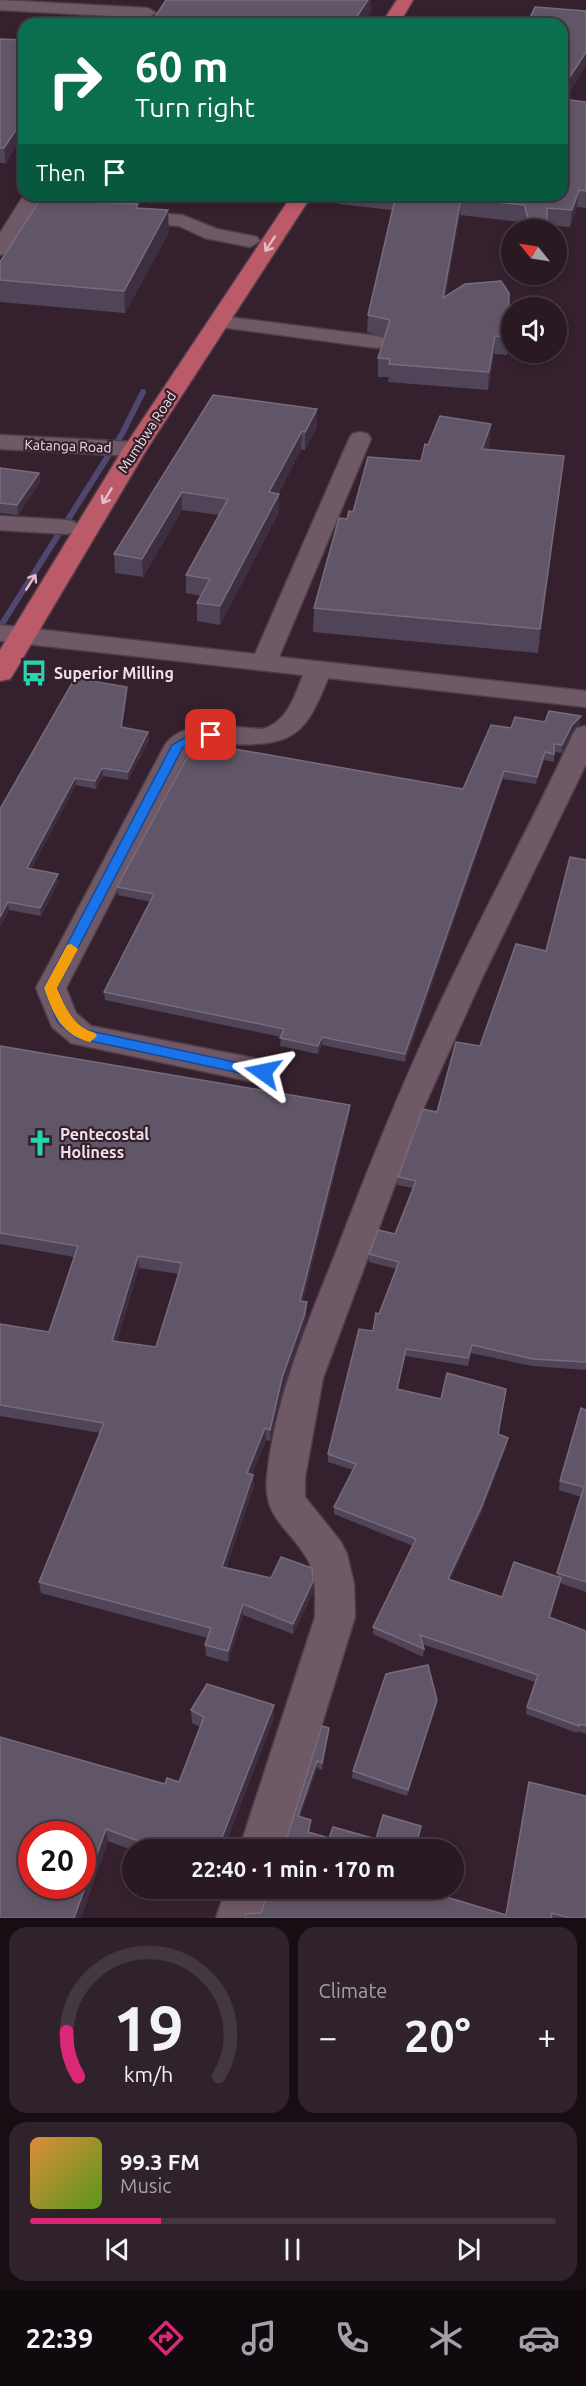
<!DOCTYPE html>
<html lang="en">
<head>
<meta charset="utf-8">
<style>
	body { margin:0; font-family:Ubuntu,sans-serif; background:#30222a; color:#f1f3f6; height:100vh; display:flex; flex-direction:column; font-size:22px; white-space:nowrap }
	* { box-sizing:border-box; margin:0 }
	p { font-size:20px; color:#a5a0a5 }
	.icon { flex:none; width:33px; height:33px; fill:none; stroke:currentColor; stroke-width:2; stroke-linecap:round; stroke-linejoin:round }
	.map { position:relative; height:1918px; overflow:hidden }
	.side { display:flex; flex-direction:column; gap:9px; padding:9px; background:#160e13; flex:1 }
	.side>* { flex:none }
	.banner { position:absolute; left:18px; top:18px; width:550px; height:183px; border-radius:18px; box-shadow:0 3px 9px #0003,0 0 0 2px #443840; background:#0b6e4f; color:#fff; overflow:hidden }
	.needle { width:39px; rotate:300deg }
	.buttons { position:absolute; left:501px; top:219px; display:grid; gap:12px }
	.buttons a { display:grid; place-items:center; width:66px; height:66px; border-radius:50%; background:#281922; box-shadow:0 3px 9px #0003,0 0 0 2px #443840; font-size:30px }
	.speed { position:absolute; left:18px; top:1821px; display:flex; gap:12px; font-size:30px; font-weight:700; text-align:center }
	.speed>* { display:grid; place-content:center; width:78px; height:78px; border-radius:50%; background:#281922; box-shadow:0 3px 9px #0003,0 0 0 2px #443840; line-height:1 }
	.speed .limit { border:9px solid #d22; background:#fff; color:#111 }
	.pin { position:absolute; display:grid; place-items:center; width:51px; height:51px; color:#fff; margin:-26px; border-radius:12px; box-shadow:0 3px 9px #0006 }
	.me { position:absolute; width:66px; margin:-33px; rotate:282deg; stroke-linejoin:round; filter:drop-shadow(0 0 4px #0008) }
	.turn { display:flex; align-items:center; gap:21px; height:126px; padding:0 18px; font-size:27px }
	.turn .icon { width:78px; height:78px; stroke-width:2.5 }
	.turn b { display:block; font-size:42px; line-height:51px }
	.then { display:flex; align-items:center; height:57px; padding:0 18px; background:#0003; gap:12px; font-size:22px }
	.big { font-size:45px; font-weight:600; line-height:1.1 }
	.side .tile { flex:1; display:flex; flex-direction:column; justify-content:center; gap:9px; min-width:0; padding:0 21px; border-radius:18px; background:#30222a }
	.side .dial { align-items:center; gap:0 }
	.dial svg { height:156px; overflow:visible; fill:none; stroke:#443840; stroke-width:7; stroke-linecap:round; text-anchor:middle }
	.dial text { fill:#f1f3f6; stroke:none }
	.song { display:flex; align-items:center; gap:18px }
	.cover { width:72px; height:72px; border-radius:9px; background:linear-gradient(135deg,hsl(30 70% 55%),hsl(90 70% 35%)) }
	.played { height:6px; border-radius:3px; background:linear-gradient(90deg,#db2777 25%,#443840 25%) }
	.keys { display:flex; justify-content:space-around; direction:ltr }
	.heat { display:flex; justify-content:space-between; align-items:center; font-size:33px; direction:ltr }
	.side .tiles { flex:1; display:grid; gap:9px; grid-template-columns:1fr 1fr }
	.tile:last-child { grid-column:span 2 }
	.trip { position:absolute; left:122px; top:1839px; width:342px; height:60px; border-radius:30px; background:#281922; box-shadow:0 3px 9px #0003,0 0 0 2px #443840; font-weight:600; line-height:60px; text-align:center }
	.tabs { display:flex; height:96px; justify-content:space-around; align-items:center; background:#100a0e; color:#a5a0a5 }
	.tabs .icon { width:42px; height:42px }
	.tabs .current { color:#db2777 }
	.tabs b { font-size:27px; color:#f1f3f6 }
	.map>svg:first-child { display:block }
</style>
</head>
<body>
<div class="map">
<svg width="586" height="1918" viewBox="0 0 586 1918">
	<rect width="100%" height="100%" fill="#35212d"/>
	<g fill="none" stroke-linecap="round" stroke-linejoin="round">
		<path stroke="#4f4770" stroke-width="6" d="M0 627 122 434 143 392"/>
		<g stroke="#4f3e48" stroke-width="3">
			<g id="minor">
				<path d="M0 0 148 8 156 13 148 18 0 10Z"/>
				<path d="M24 195H42L37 204 74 207 83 213 74 219 30 215 7 253 0 255V233Z"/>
				<path d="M128 211 182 215 217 229 257 237 260 241 250 247 205 238 179 226 121 221 119 217 121 213Z"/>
				<path d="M220 316 377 336 384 338 387 342 384 346 377 348 213 326 210 322 213 318Z"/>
				<path d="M360 432 368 434 371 439 279 657 586 691V707L328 678C305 737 292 746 229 744 213 744 203 743 189 750L66 988 76 1013 91 1026 263 1060 274 1064 279 1072 274 1080 263 1084 71 1043 52 1027 36 988 165 745C184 717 234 728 263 729 287 722 295 696 303 675L0 641V625L255 654 349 439 352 434Z"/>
				<path d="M0 435 135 442 143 444 146 449 143 454 135 456 0 449Z"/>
				<path d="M0 516 67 520 75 522 79 527 75 532 67 534 0 530Z"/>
				<path d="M586 726V764L483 976 424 1107 323 1378 305 1477V1497L341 1542 347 1554 354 1584 355 1617 283 1850H239L315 1617C315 1599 317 1576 308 1560 290 1528 263 1519 267 1477 275 1398 307 1325 336 1252 372 1158 409 1066 453 976 492 895 535 816 573 734L577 728Z"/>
				<path d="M226 1888H270L260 1918H216Z"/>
			</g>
		</g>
		<g stroke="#4f3e48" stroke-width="3">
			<g id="major">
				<path d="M397 0H413L399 24H381Z"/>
				<path d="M292 195H312L147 449 14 673 10 679 0 681V650L123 449Z"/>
			</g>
		</g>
		<use href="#minor" fill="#705966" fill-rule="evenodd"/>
		<use href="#major" fill="#bb5a68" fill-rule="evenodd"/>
	</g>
	<g fill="#504558" fill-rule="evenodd">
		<path d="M586 11V65L564 100 586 102V208L577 207 570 227 547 225V230H525L522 222 460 215 445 297 508 337 507 355 494 354 488 390 388 382 389 377H378V358L385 337 367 332 368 315 392 210 339 204V197L328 195H562V24Z"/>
		<path d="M0 39 6 163H0Z"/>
		<path d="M100 195H136L130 204 139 208 169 232 125 313 0 302V262L101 203Z"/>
		<path d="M213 395 317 409V427L305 450 301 449 278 494H279V512L220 625 197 621V603L200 596 186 593V575L219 515 182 510 143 577 115 573 114 554Z"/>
		<path d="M491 424 488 450 561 478 538 653 313 632 314 608 347 519 353 512 421 461 428 445Z"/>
		<path d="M0 468 39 473 40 482 18 515 0 513Z"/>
		<path d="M127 687V694L122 728 148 732 149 740 128 780 103 776 96 789 76 785 31 869 59 881 41 916 9 910 0 927V809Z"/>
		<path d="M545 722 580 724 571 733 562 753 554 752V762L544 760 536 784 503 779 405 1062 322 1045 318 1054 280 1046 281 1037 105 1000 104 992 151 902 118 895 117 887 463 789 511 728Z"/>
		<path d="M586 860V1370L532 1366 471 1353 468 1366 405 1356 398 1389 441 1399 505 1397 498 1434 508 1438 507 1445 480 1516 450 1580 502 1597 557 1577 581 1497 559 1490 560 1481 586 1410V1592L560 1583 550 1618 586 1631V1734L578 1731 577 1733 526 1714 527 1707 535 1682 422 1644 424 1649 423 1657 373 1634V1627L413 1546 334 1514V1507L353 1470 328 1462V1454L373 1331 397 1269 369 1262V1254L395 1234 413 1188 397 1185 398 1177 437 1112 480 1046 546 951Z"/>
		<path d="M0 1046 350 1105 349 1116 303 1301 307 1314 304 1328 283 1390 270 1441 266 1440 252 1474 253 1475 254 1486 226 1567 271 1578 313 1581V1592L293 1634 243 1615 228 1662 206 1656 205 1645 208 1638 41 1593 39 1582 100 1433 0 1416V1324L49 1332 74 1257 0 1244ZM139 1268 179 1274 156 1347 117 1341Z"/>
		<path d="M437 1700 436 1707 407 1796 352 1778 353 1771Z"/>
		<path d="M274 1705V1718L223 1850H132L108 1841 81 1918H0V1737L165 1784 179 1782 200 1727 192 1723 191 1710Z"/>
		<path d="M329 1728 328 1736 322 1770 317 1768 300 1817 310 1827 309 1832 329 1838 376 1839 421 1826 416 1850 285 1844Z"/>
		<path d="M529 1782 586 1918H245L261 1913 506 1915Z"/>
	</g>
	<g fill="#3e2f40">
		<path d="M368 0H371V11L363 24H352Z"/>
		<path d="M586 52V65L562 102V89Z"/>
		<path d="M24 118V135L6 163 4 148Z"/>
		<path d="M579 190 577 207 570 227 572 210Z"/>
		<path d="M127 195H136L127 209 126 196Z"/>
		<path d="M461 198 460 215 442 316 443 298Z"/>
		<path d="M168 210 169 232 125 313 124 291Z"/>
		<path d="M543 274H547V277L542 278Z"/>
		<path d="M495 336 494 354 488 390 489 372Z"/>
		<path d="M317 409V427L305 450V432Z"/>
		<path d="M491 424 489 447 480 472 482 449Z"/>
		<path d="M302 431 301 449 269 510V492Z"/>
		<path d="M564 456 561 478 538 653 540 629Z"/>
		<path d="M39 473 40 482 18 515 17 505Z"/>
		<path d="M182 492V510L143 577 142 559Z"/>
		<path d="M279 494V512L220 625V606Z"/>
		<path d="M127 687V694L121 735V727Z"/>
		<path d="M581 716 580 724 571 733 562 753V745L572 725Z"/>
		<path d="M148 732 149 740 128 780V772Z"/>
		<path d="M545 752 544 760 536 784 537 777Z"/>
		<path d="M102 768 103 776 96 789 95 781Z"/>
		<path d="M504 771 503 779 405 1062V1054Z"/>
		<path d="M75 778 76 785 28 876 27 868Z"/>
		<path d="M58 874 59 881 41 916 40 908Z"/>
		<path d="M8 902 9 910 0 927V917Z"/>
		<path d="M322 1037V1045L318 1054V1046Z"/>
		<path d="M350 1105 349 1116 300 1313V1301Z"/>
		<path d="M138 1256 139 1268 114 1352 112 1341Z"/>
		<path d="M307 1302V1314L304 1328 283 1390 270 1441V1430L282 1378Z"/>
		<path d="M406 1349 405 1356 396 1397 397 1389Z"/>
		<path d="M265 1428 266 1440 248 1485 247 1473Z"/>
		<path d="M508 1438 507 1445 480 1516 447 1587 448 1579Z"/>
		<path d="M253 1475 254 1486 223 1578 222 1567Z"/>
		<path d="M561 1578 560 1586 547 1625 549 1617Z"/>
		<path d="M313 1581V1592L293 1634V1624Z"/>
		<path d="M243 1604V1615L228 1662V1651Z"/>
		<path d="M437 1700 436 1707 407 1796 408 1790Z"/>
		<path d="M274 1705V1718L223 1850H217Z"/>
		<path d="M329 1728 328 1736 322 1770V1763Z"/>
		<path d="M317 1761V1768L298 1823V1816Z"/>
		<path d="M106 1829 108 1841 81 1918H74Z"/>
	</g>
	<g fill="#615667" stroke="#776b7c" stroke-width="1.5" fill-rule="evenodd">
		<path d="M166 0H368L352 24H153L156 20H153Z"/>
		<path d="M535 7 586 11V52L562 89V24H527Z"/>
		<path d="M0 39 24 40V118L4 148H0Z"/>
		<path d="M562 99 586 102V191L579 190 572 210 547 208V230H532L524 205 461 198 443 298 465 284 501 281 509 293 508 337 495 336 489 372 389 364 390 359 378 358 390 320 368 315 396 195H562Z"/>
		<path d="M40 200 138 204 136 208 168 210 124 291 0 280V262Z"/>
		<path d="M213 395 317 409 305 432 302 431 269 492 279 494 220 606 197 603 210 579 186 575 228 499 182 492 142 559 114 554Z"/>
		<path d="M440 416 491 424 482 449 564 456 540 629 314 608 339 518 347 519 349 511 353 512 368 457 421 461 425 444 428 445Z"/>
		<path d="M0 468 39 473 17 505 0 503Z"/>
		<path d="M75 678 127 687 121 727 148 732 128 772 102 768 95 781 75 778 27 868 58 874 40 908 8 902 0 917V809Z"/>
		<path d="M549 711 581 716 572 725 562 745 554 744V754L545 752 537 777 504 771 405 1054 322 1037 318 1046 280 1038 284 1029 104 992 154 894 117 887 195 742 463 789 491 725 511 728 515 717 545 722Z"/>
		<path d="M570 857 586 860V1362L533 1359 472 1345 468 1358 406 1349 397 1389 441 1399 447 1373 506 1389 498 1434 508 1438 481 1508 448 1579 502 1597 514 1562 561 1578 549 1617 586 1631V1726L580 1724 579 1726 527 1707 538 1675 420 1635 424 1649 373 1627 416 1539 334 1507 356 1464 328 1454 359 1329 373 1331 376 1313 379 1314 399 1262 369 1254 378 1230 395 1234 416 1181 398 1177 423 1109 437 1112 456 1042 480 1046 516 944 546 951Z"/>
		<path d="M0 1046 350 1105 300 1301 307 1302 304 1316 282 1378 270 1430 265 1428 247 1473 253 1475 222 1567 271 1578 281 1557 312 1568 313 1581 293 1624 243 1604 228 1651 205 1645 211 1628 39 1582 104 1423 0 1405V1324L49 1332 78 1246 0 1233ZM138 1256 182 1263 156 1347 112 1341Z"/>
		<path d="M581 1408 586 1410V1582L557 1573 584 1487 560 1481Z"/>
		<path d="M428 1665 437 1700 408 1790 353 1771 386 1674Z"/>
		<path d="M207 1684 274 1705 217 1850H163L106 1829 74 1918H0V1737L165 1784 167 1778 179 1782 204 1717 191 1710ZM32 1834H82V1886H32Z"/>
		<path d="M322 1726 329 1728 322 1763 317 1761 298 1816 311 1820 308 1832 329 1838 333 1827 376 1839 383 1815 421 1826 415 1850H266L267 1846 285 1844Z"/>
		<path d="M529 1782 586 1796V1918H570L552 1913 551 1918H245L246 1914 261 1913 270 1888H417L506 1915Z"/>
	</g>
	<defs><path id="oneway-shaft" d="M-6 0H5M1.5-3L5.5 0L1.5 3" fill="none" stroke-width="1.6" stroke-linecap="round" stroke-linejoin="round" transform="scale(1.5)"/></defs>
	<g stroke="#e2bfc8">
		<use href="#oneway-shaft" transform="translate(270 244) rotate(123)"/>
		<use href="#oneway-shaft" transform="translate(107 496) rotate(121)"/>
		<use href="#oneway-shaft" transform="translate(31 582) rotate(-58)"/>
	</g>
	<path fill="#1a73e8" stroke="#114b97" stroke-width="1.5" d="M211 731 215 732V737L199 739 183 747 57 988 69 1016 86 1030 268 1069 270 1072 263 1078 77 1038 58 1023 44 988 172 745 193 733Z"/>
	<path fill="#f59e0b" d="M71 944 78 949 57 988C66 1008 72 1026 95 1033L97 1036 90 1042C61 1035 53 1013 44 988L67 945Z"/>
	<defs>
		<g id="bus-bare" transform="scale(2.07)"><path d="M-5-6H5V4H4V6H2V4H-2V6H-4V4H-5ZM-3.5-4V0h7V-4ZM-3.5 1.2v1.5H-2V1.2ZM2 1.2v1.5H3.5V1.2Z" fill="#26d5ae" stroke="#35212d" stroke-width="2.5" paint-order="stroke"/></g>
		<g id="church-bare" transform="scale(2.07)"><path d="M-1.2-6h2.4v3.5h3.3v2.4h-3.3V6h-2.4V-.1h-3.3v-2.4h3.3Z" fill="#26d5ae" stroke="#35212d" stroke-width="2.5" paint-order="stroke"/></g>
	</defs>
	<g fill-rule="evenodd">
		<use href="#bus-bare" x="34" y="673"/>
		<use href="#church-bare" x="40" y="1143"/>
	</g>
	<g text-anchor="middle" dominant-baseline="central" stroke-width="4.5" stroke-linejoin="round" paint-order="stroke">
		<g font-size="14" fill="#efe1e8" stroke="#35212d">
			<text transform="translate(147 432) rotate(-57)">Mumbwa Road</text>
			<text transform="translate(68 446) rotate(2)">Katanga Road</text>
		</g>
		<g font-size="16" font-weight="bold" fill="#efe1e8" stroke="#35212d" text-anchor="start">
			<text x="54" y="673">Superior Milling</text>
			<text x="60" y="1134">Pentecostal<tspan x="60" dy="18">Holiness</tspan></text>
		</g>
	</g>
</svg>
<div class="buttons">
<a><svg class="needle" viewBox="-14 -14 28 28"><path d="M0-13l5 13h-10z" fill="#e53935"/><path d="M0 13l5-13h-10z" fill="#a5a0a5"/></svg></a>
<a><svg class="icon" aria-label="sound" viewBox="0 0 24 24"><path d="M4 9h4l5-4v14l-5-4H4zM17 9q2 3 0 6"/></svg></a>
</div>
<div class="speed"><div class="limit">20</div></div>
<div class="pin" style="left:211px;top:735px;background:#d93025"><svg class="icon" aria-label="arrive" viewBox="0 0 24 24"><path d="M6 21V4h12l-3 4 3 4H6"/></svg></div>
<svg class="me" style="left:263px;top:1072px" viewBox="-20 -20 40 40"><path d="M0-17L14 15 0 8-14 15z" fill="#1a73e8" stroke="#fff" stroke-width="4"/></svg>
<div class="trip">22:40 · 1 min · 170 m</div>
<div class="banner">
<div class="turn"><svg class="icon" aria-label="right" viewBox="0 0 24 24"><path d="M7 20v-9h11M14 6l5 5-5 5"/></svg><div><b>60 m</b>Turn right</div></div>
<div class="then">Then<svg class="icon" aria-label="arrive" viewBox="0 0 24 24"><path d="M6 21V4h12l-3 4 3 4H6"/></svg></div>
</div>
</div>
<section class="side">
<div class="tiles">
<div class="tile dial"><svg viewBox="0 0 100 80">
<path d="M14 69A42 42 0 1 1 86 69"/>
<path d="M14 69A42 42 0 0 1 8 46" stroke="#db2777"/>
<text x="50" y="56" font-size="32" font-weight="700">19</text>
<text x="50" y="72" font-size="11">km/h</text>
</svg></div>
<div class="tile"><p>Climate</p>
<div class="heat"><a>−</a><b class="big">20°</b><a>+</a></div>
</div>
<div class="tile">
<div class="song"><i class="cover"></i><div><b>99.3 FM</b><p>Music</p></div></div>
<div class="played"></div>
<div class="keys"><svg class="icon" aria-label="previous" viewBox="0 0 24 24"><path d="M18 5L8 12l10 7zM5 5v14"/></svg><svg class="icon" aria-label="pause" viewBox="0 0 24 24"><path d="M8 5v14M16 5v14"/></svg><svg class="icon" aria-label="next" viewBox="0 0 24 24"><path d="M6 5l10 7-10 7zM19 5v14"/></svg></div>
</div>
</div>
</section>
<nav class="tabs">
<b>22:39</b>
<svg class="icon current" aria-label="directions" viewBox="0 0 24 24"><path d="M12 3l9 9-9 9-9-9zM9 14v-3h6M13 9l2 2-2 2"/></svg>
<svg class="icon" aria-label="music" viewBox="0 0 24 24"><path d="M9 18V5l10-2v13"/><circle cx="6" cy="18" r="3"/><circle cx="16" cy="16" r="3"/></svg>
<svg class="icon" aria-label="phone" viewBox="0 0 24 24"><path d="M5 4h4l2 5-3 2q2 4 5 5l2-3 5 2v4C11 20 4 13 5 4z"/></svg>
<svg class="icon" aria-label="climate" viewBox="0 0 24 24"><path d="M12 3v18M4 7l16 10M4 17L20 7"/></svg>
<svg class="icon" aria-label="car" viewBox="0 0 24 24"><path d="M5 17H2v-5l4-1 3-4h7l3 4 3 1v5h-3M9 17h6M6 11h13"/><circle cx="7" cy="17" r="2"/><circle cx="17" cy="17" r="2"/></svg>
</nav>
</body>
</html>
